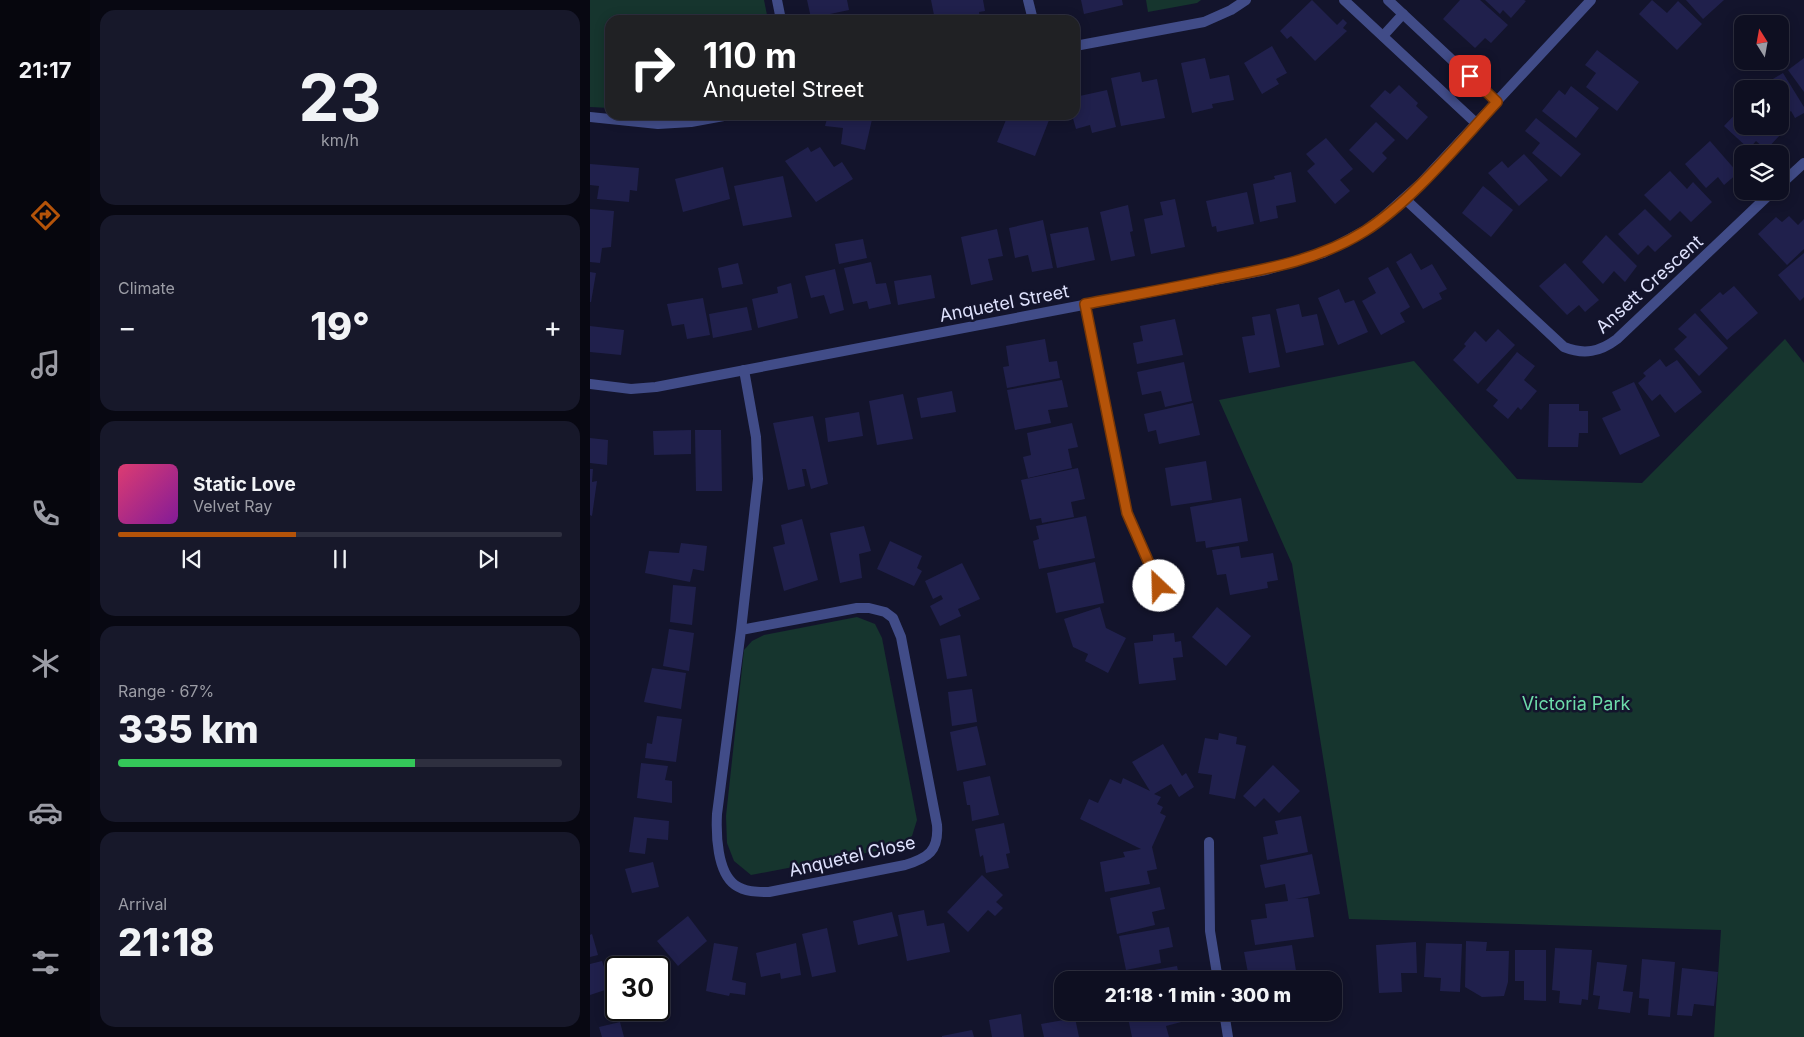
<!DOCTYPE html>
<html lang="en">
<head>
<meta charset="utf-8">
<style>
	body { margin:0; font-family:Inter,sans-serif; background:#17182a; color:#f1f3f6; height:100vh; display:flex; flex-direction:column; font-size:19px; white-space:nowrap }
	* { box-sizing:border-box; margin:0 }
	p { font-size:16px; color:#9b9ca5 }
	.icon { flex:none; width:28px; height:28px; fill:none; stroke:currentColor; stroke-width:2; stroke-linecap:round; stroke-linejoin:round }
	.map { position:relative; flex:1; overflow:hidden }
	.details { display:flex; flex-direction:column; gap:10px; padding:10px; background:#080812; width:500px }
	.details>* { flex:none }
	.hud { position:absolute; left:15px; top:15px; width:475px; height:105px; border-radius:15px; box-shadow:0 2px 12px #0003,0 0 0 1px #2e2f3f; background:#202124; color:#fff; overflow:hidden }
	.needle { width:32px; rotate:349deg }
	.buttons { position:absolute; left:1144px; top:15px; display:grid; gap:10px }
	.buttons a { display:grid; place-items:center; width:55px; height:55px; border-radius:10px; background:#0e0f21; box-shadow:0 2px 12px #0003,0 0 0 1px #2e2f3f; font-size:25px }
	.speed { position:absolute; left:15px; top:956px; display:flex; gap:10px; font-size:25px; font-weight:700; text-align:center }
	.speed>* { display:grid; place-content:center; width:65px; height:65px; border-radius:50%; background:#0e0f21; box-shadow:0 2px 12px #0003,0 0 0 1px #2e2f3f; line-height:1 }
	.speed .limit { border:2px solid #111; border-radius:8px; background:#fff; color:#111 }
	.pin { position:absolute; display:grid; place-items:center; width:42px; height:42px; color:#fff; margin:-21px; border-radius:10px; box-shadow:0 2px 8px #0006 }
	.me { position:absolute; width:55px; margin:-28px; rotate:336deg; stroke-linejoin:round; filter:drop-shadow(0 0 4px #0008) }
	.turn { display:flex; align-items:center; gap:18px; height:105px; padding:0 15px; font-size:22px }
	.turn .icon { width:65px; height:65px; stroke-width:2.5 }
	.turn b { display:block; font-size:35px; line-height:42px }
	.big { font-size:38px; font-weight:800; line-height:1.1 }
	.details .card { flex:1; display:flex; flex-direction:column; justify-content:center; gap:8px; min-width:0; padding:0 18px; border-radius:15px; background:#17182a }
	.details .dial { align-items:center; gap:0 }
	.dial b { font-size:65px; line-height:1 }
	.song { display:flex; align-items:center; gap:15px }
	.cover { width:60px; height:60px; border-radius:8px; background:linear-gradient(135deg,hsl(340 70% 55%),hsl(290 70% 35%)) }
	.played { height:5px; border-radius:2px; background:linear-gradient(90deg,#b45309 40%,#2e2f3f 40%) }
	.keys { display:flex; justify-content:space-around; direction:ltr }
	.heat { display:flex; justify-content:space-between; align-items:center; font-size:28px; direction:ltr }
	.charge { height:8px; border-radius:4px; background:linear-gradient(90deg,#34c759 67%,#2e2f3f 0) }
	.trip { position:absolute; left:464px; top:971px; width:288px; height:50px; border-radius:15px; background:#0e0f21; box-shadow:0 2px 12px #0003,0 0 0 1px #2e2f3f; font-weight:800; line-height:50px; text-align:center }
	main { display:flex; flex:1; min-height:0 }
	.tab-bar { display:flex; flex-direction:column; width:90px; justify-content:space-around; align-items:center; background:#06060d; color:#9b9ca5 }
	.tab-bar .icon { width:35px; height:35px }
	.tab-bar .current { color:#b45309 }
	.tab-bar b { font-size:22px; color:#f1f3f6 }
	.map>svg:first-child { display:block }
</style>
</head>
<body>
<main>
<nav class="tab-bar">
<b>21:17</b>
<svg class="icon current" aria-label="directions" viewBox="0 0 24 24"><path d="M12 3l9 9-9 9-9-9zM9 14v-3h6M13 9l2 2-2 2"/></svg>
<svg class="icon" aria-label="music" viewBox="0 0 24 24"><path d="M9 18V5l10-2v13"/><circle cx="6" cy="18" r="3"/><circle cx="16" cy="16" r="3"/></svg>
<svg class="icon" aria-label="phone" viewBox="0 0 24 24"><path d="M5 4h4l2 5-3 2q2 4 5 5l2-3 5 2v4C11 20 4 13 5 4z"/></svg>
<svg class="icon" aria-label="climate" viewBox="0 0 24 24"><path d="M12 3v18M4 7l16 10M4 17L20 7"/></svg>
<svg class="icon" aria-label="car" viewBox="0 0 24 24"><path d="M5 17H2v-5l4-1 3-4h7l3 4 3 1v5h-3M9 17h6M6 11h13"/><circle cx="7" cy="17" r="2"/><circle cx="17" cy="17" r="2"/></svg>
<svg class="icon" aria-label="filters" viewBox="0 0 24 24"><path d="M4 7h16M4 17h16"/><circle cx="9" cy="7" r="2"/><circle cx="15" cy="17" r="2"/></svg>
</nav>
<section class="details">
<div class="card dial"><b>23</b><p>km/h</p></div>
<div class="card"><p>Climate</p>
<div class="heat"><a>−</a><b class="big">19°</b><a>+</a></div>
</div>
<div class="card">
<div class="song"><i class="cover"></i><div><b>Static Love</b><p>Velvet Ray</p></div></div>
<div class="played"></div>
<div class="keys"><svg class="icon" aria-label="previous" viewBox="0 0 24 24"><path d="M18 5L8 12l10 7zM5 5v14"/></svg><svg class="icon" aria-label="pause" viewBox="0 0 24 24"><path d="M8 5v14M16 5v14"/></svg><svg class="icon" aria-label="next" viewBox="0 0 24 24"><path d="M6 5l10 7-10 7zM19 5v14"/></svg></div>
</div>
<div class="card"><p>Range · 67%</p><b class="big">335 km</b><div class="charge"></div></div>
<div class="card"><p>Arrival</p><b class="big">21:18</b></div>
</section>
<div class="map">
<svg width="1214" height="1037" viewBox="0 0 1214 1037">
	<rect width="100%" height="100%" fill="#13142c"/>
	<g fill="#16352e">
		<path d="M0 0H174L178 20H20V108L0 107Z"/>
		<path d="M556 0H611L607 3 558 12Z"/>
		<path d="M1195 339 1214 363V1037H1124L1131 930 759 919 702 564 629 400 824 361 927 479 1052 483Z"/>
		<path d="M267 617 285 624 292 638 327 820 322 836 307 847 161 875 144 861 137 843 136 816 154 650 162 641 174 635Z"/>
	</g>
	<g fill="#20204c">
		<path d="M217 0H257L259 10 221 18Z"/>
		<path d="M341 0H393L395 11 389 12 390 20H345Z"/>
		<path d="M491 0H532L533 5 494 14Z"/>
		<path d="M722 0 747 25 753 19 757 23 753 28 757 31 725 61 701 36 697 39 690 31Z"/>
		<path d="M870 0H890L918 25 901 43 895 38 885 48 853 19Z"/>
		<path d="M895 0H934L936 1 921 18 913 10 910 14Z"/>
		<path d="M1062 0 1077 13 1088 1 1112 24 1087 50 1049 14Z"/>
		<path d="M1096 0H1134L1113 19Z"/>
		<path d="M682 46 697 73 686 79 689 84 672 94 654 63Z"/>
		<path d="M1007 50 1049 82 1027 111 996 87 1006 73 995 65Z"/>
		<path d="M615 58 620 79 639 75 644 100 622 104 623 108 602 113 591 63Z"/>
		<path d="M1214 58V92L1198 70Z"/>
		<path d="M550 72 552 82 567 79 575 118 531 126 521 78Z"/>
		<path d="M1193 73 1214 107V113L1205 118 1201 111 1190 118V89H1166Z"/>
		<path d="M809 85 828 103 826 106 838 117 817 140 780 106 795 90 800 94Z"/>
		<path d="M981 86 1009 108 986 138 952 111 969 90 975 95Z"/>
		<path d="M517 90 526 127 502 133 500 125 486 129 482 115H485V97Z"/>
		<path d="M1152 107V126H1183L1191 134 1176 150 1166 141 1159 149 1134 126Z"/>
		<path d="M238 115H283L275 150 251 144 253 128 235 126Z"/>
		<path d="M418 115H461L445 156 407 142Z"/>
		<path d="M946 118 991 154 971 177 942 153 950 143 935 131Z"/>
		<path d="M786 122 805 140 792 153 797 158 783 173 759 150Z"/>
		<path d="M736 138 763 169 750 180 760 191 745 204 717 171 725 164 716 154Z"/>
		<path d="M1120 141 1148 173 1134 185 1128 177 1116 188 1095 164Z"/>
		<path d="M218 147 221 152 230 147 244 167 252 162 263 179 226 202 195 161Z"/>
		<path d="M934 154 958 180 929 206 898 173 912 161 918 168Z"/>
		<path d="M0 164 49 168 47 191 40 190 39 202 7 199 9 186 0 185Z"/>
		<path d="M133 167 140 199 93 212 85 179Z"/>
		<path d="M1080 171 1097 189 1103 182 1122 202 1101 222 1090 211 1080 221 1054 195Z"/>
		<path d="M701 172 706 202 686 206 688 218 670 222 663 184 685 179 684 176Z"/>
		<path d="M193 176 202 217 153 226 144 186Z"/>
		<path d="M893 186 923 210 901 237 872 213Z"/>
		<path d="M657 192 664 224 627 232 626 226 622 227 616 201Z"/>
		<path d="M585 199 595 247 561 254 554 219 573 215 570 202Z"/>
		<path d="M538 205 543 231 540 232 545 256 521 261 510 212Z"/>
		<path d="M0 209 24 211 21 247 12 248 10 263 0 262Z"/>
		<path d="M1055 209 1082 236 1065 252 1058 245 1048 255 1028 234Z"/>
		<path d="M1199 216 1208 225 1214 219V249L1197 265 1168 234 1186 217 1192 222Z"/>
		<path d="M453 220 463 268 442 272 438 255 425 258 419 228Z"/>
		<path d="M498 227 505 260 467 268 460 234Z"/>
		<path d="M407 229 413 256 398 259 403 280 381 285 371 237Z"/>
		<path d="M1016 235 1047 266 1035 282 1024 271 1013 284 992 262Z"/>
		<path d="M273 239 277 258 249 264 245 244Z"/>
		<path d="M821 253 831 270 842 264 857 289 849 293 852 299 833 309 806 262Z"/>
		<path d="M1214 253V297L1210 301 1188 275Z"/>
		<path d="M281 262 286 284 296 283 301 304 279 309 277 301 263 304 254 268Z"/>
		<path d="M148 263 153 284 132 288 128 268Z"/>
		<path d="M975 263 1009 300 995 312 989 305 977 315 949 286Z"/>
		<path d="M798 267 820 307 810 313 815 322 791 335 772 301 786 293 778 278Z"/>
		<path d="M245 269 254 310 240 314 234 295 221 298 215 276Z"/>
		<path d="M0 272 6 273 1 302H0Z"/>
		<path d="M341 275 345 298 308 305 304 281Z"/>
		<path d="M201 283 208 318 168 328 162 299 188 293 187 287Z"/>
		<path d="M1144 286 1168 313 1137 340 1110 310 1130 292 1133 295Z"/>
		<path d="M749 289 755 303 764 300 778 332 748 345 728 298Z"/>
		<path d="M113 298 120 335 97 339 94 324 82 326 77 304Z"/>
		<path d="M709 304 712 317 727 314 734 345 696 353 686 309Z"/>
		<path d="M157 307 162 330 123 338 119 314Z"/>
		<path d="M1105 313 1138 348 1109 376 1084 349 1097 337 1088 329Z"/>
		<path d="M680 314 690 367 659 373 652 337 665 335 662 317Z"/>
		<path d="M585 319 593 355 547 364 543 343 553 341 550 326Z"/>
		<path d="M0 326 34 330 31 355 0 352Z"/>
		<path d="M908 329 925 345 888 384 863 360 876 346 874 344 885 331 896 342Z"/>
		<path d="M455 339 459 362 467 361 470 378 417 388 413 367 419 366 416 346Z"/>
		<path d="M927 352 945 366 934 380 947 391 931 410 928 407 918 419 903 406 908 400 896 390Z"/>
		<path d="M1070 359 1076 367 1087 360 1112 392 1085 413 1070 394 1062 401 1048 383 1056 376 1053 373Z"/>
		<path d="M594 362 602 401 575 407 571 391 552 395 547 372Z"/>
		<path d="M472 380 478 407 458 410 461 423 425 430 417 390Z"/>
		<path d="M1044 382 1070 436 1030 455 1012 418 1031 410 1022 392Z"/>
		<path d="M362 391 366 412 331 418 327 398Z"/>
		<path d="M313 394 323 439 287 445 279 401Z"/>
		<path d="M603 403 610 435 569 444 566 430 558 432 554 414Z"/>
		<path d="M959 404H989V411H998V433H989L988 447H958Z"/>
		<path d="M269 412 273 436 238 442 235 418Z"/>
		<path d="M223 416 238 484 221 489 216 469H212L215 486 198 490 183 423Z"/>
		<path d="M482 423 488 447 478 449 482 468 438 478 433 457 441 455 437 433Z"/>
		<path d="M101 430V454L64 455 63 431Z"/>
		<path d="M105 430H131L132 491H106Z"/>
		<path d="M0 438 18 440 17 465 0 463Z"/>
		<path d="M616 461 622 500 581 506 575 468Z"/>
		<path d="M488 468 495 499 481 502 484 517 452 523 451 518 440 520 431 480Z"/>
		<path d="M0 469H3L2 482 7 481 2 516 0 515Z"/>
		<path d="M651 498 658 541 616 548 615 541 606 542 600 507Z"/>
		<path d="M496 516 505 558 449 569 443 541 449 539 446 526Z"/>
		<path d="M212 519 228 580 194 591 183 547 195 544 191 525Z"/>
		<path d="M274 526 281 551 269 554 272 578 250 583 240 533Z"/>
		<path d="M300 541 332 556 327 568 332 571 324 586 287 569Z"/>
		<path d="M91 543 117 546 114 571 103 569 100 582 55 573 59 551 89 553Z"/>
		<path d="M649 546 651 558 683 553 688 580 677 582 678 588 640 595 636 574 627 575 622 550Z"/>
		<path d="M505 562 514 603 466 613 457 573Z"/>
		<path d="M372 563 390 599 368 609 371 616 350 626 340 606 353 599 351 595 343 599 335 581Z"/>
		<path d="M83 585 106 587 102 625 80 622Z"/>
		<path d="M510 607 516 628 536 638 518 673 495 661 498 654 483 647 474 619Z"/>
		<path d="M627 607 661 636 636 666 602 637Z"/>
		<path d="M79 629 104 633 99 671 73 666Z"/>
		<path d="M584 633 585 642 591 641 593 657 583 658 586 680 549 684 544 643 563 641V635Z"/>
		<path d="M370 635 377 676 357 679 350 639Z"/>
		<path d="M62 668 96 673 91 709 54 702Z"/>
		<path d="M382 689 387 722 362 726 358 692Z"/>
		<path d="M67 716 92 719 86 762 55 758 57 743 62 744Z"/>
		<path d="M387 726 396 765 367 771 360 732Z"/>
		<path d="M629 733 647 737 646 744 656 746 645 799 619 794 622 775 608 773 615 738 628 740Z"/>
		<path d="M573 744 592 776 596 773 604 787 589 797 581 784 564 794 571 797 567 804 573 807 570 813 576 816 562 847 567 869 557 871 560 884 515 892 510 862 535 857 533 852 551 849 490 819 499 799 508 803 520 779 531 784 533 778 560 791 542 762Z"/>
		<path d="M51 763 78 766 75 780 82 781V803L47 798Z"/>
		<path d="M683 765 710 791 689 813 674 798 665 807 653 796Z"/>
		<path d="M400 776 409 815 382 821 380 805H377L373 782Z"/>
		<path d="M711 816 718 852 677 860 673 837 688 834 685 821Z"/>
		<path d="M44 817 79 821 78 840 57 838 55 854 39 852Z"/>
		<path d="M414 823 420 853 416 854 419 868 396 873 393 855 390 857 385 829Z"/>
		<path d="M722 854 730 894 705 899 718 898 724 937 665 945 661 920 677 918 675 904 698 901 695 884 675 888 670 865Z"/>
		<path d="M63 862 69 887 42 893 35 869Z"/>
		<path d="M392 875 413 895 406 902 413 908 405 916 398 910 378 932 357 912Z"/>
		<path d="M570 887 575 909 562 912 565 925 527 934 520 898Z"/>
		<path d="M334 910 337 926 354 923 360 952 317 961 308 915Z"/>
		<path d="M302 912 308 936 268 945 263 921Z"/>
		<path d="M98 916 117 941 88 966 67 941Z"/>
		<path d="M579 927 583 947 569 950 571 963 536 970 529 936Z"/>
		<path d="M237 928 246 972 222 977 212 934Z"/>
		<path d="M2 934 8 955 0 957V935Z"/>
		<path d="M876 941 897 942 896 951H919L918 982 914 996 892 997 875 987Z"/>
		<path d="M826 942 827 973H811L812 992 789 993 786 945Z"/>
		<path d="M124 943 148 947 142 980 156 983 155 995 140 993 139 996 116 991Z"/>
		<path d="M206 943 211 975 191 979 190 973 171 977 166 953Z"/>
		<path d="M836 943 872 944 870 992 850 991 851 978 834 977Z"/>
		<path d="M702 945 707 977 690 980H669L668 972 658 973 654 952Z"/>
		<path d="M965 948 1002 950 998 1000 992 999 991 1005 969 1003 970 991 962 990Z"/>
		<path d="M925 950H956V1001L934 1000V981H925Z"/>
		<path d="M1052 959 1085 962 1080 1017 1058 1015 1059 999 1049 998Z"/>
		<path d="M12 961 21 988 0 995V964Z"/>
		<path d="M1007 962 1037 965 1033 991 1043 992 1040 1013 1008 1009 1010 996 1003 995Z"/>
		<path d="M587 966 590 980H542L541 974Z"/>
		<path d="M1092 968 1128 972 1124 1006 1104 1004 1102 1016 1087 1015Z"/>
		<path d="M540 1012H593L595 1021 576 1026 579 1037H542L537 1013Z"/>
		<path d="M673 1012H702V1013L675 1019Z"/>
		<path d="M431 1014 434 1037H402L399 1020Z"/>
		<path d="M485 1018 489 1037H454L451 1024Z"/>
		<path d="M30 1022 34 1037H12L9 1027Z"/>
		<path d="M382 1030 384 1037H352V1036Z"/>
	</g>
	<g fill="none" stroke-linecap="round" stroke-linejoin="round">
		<g stroke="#414c88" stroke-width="10">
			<path d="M187 0 191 20"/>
			<path d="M438 0 443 20"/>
			<path d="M754 0 887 124"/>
			<path d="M798 0 907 102"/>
			<path d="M793 36 813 14"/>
			<path d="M485 46 614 22 641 10 656 0"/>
			<path d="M0 117 68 124 101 122 139 115"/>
			<path d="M1190 185 1214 163"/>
			<path d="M815 199 974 347C994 355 1010 352 1027 339L1183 191"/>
			<path d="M495 304 537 513 569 586"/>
			<path d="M0 384 41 389 66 387 676 270 733 253 776 230 793 217 831 183 1001 0"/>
			<path d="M151 630 267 608H279L295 612 303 618 311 637 347 825C349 851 338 858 315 865L179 892C167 892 155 892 145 885 127 872 126 834 127 814L151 630 168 479 166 437 154 370"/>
			<path d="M619 842 620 931 628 980"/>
			<path d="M634 1012 638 1037"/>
		</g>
	</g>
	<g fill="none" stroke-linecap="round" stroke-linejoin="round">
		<g stroke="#753606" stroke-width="12">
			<path id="route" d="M569 586 537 513 495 304C538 296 582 288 625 279 677 269 729 260 775 231 822 201 869 143 907 102L880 76"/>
		</g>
		<use href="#route" stroke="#b45309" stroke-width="9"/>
	</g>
	<g text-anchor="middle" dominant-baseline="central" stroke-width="5" stroke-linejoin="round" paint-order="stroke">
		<g font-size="18" fill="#dfe2fd" stroke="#13142c">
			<text transform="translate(1059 284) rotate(-42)">Ansett Crescent</text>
			<text transform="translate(414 303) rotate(-11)">Anquetel Street</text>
			<text transform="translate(262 856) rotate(-13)">Anquetel Close</text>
		</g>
		<g font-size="18" fill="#6ddcaa" stroke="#13142c">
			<text x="986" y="703">Victoria Park</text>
		</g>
	</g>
</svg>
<div class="buttons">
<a><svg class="needle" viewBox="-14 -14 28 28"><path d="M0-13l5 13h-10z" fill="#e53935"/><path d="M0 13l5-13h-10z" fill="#9b9ca5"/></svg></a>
<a><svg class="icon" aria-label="sound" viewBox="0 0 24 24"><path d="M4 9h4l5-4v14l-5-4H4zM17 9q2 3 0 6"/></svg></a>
<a><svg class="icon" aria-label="layers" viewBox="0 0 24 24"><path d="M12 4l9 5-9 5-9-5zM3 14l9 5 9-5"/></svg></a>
</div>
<div class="speed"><div class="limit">30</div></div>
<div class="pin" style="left:880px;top:76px;background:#d93025"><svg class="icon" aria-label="arrive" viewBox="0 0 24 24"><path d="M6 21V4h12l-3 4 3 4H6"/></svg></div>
<svg class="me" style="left:569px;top:586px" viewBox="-20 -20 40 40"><circle r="19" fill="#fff"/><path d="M0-13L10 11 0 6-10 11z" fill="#b45309"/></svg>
<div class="trip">21:18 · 1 min · 300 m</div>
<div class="hud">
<div class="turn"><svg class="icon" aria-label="right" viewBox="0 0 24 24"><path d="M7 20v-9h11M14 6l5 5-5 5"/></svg><div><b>110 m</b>Anquetel Street</div></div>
</div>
</div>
</main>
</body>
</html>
